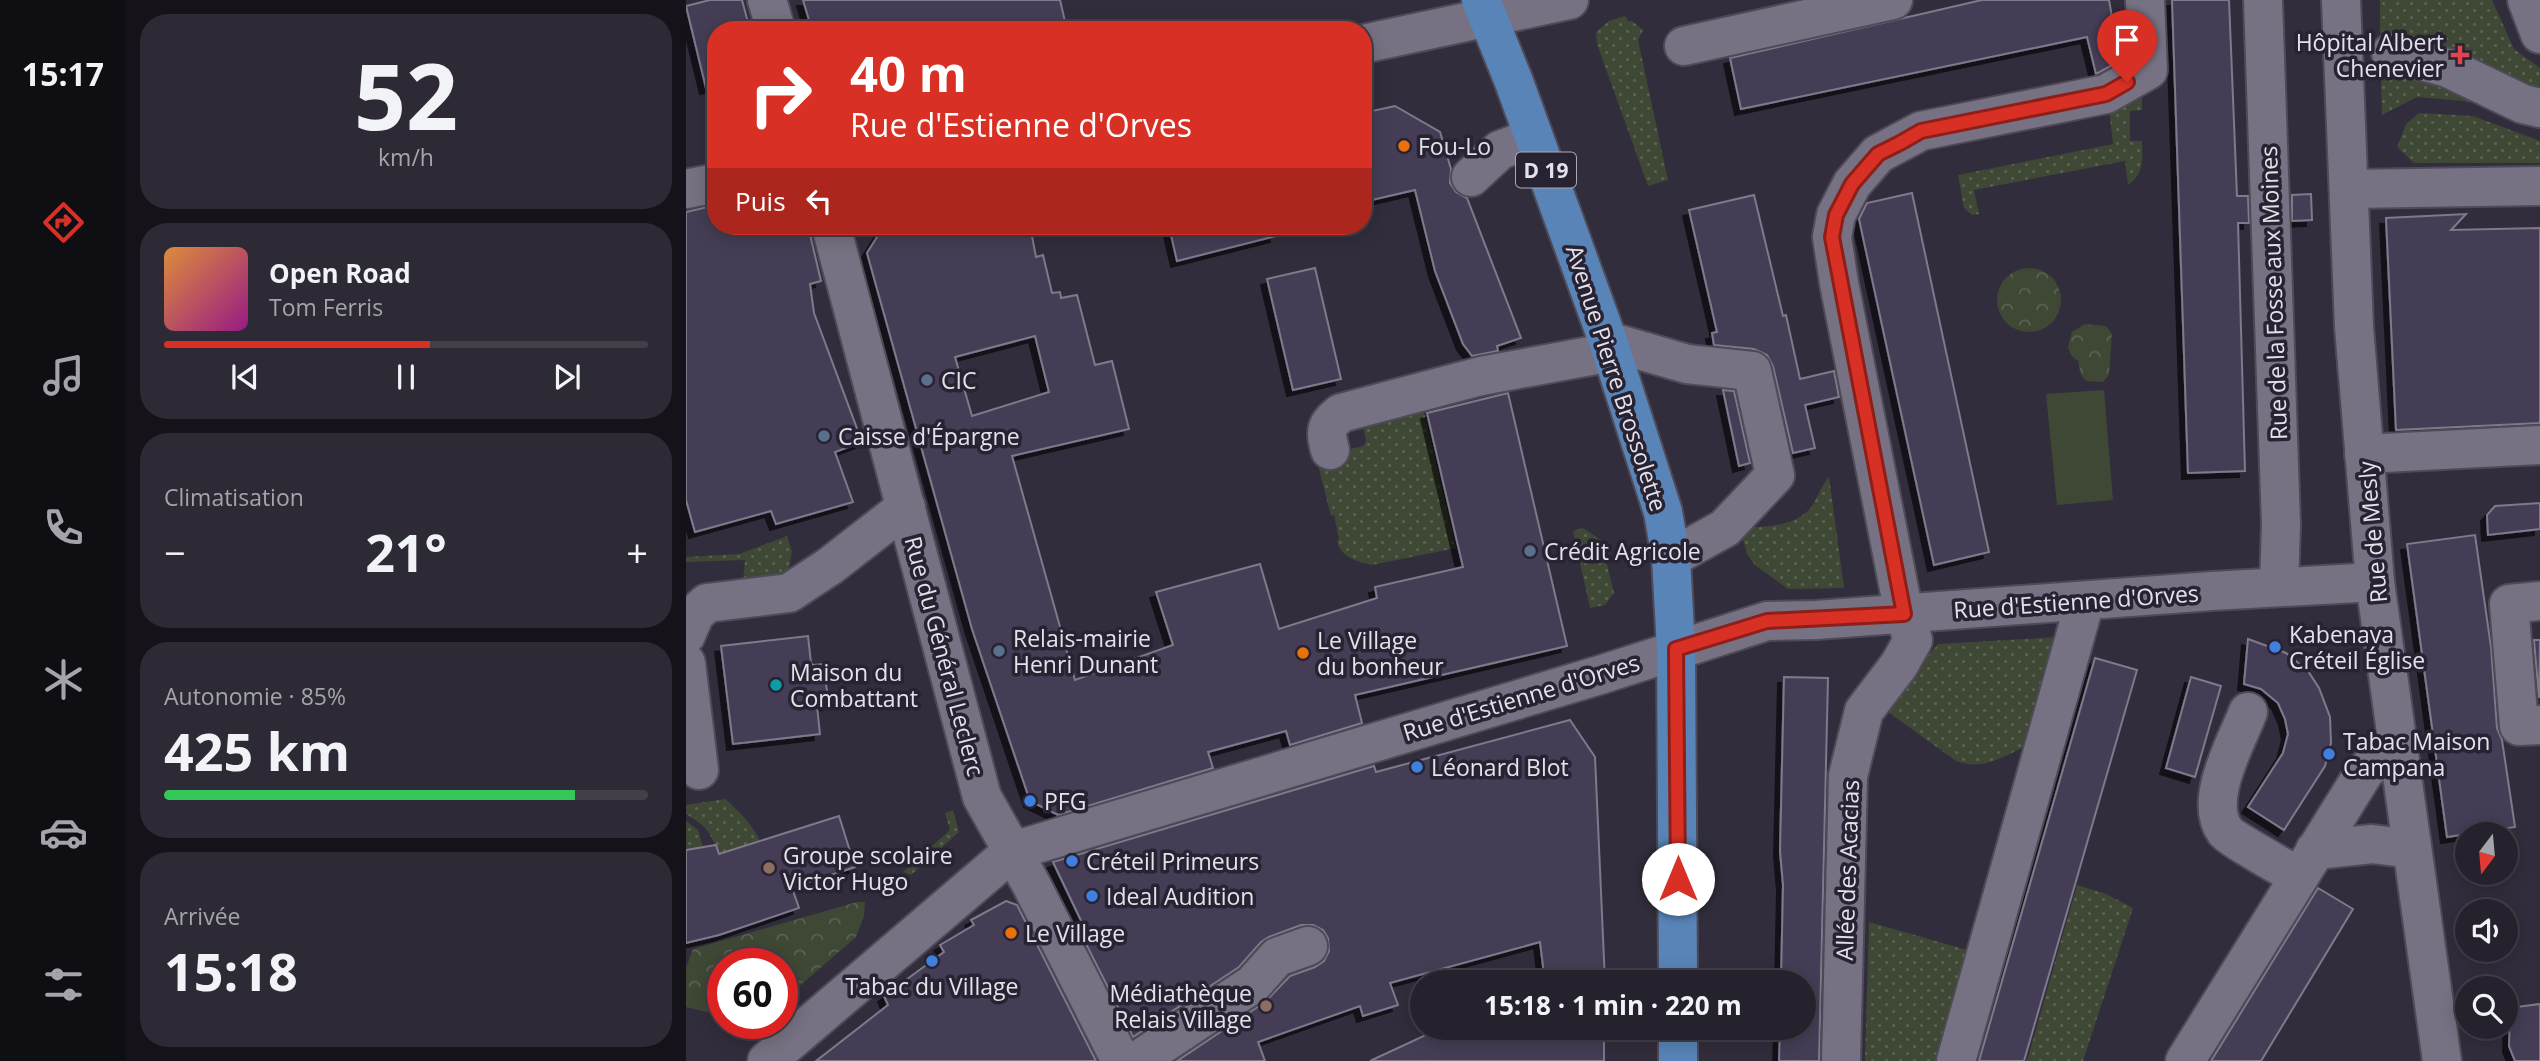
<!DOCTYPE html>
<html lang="fr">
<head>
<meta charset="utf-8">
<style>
	body { margin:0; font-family:"Open Sans",sans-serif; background:#2e2a35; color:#f1f3f6; height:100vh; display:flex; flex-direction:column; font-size:26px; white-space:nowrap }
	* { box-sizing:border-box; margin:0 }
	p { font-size:23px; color:#a4a4aa }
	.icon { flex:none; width:38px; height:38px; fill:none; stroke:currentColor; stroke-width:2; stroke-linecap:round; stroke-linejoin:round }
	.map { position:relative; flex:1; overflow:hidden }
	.drawer { display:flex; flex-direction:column; gap:14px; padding:14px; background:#151319; width:560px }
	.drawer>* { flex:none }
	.hud { position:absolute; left:21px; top:21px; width:665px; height:214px; border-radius:28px; box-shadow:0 4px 18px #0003,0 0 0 2px #423f49; background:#d93025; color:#fff; overflow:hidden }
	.needle { width:46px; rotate:196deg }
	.controls { position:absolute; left:1769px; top:822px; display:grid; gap:14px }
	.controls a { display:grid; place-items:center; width:63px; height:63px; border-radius:50%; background:#26222d; box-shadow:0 4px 18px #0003,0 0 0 2px #423f49; font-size:35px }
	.speed { position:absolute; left:21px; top:948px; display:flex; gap:14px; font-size:35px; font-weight:700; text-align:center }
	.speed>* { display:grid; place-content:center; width:91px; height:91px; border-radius:50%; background:#26222d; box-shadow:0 4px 18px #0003,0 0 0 2px #423f49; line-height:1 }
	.speed .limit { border:10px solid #d22; background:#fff; color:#111 }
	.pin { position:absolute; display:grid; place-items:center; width:60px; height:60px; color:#fff; margin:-72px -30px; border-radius:50% 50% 50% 0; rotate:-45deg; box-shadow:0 0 7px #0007 }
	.pin .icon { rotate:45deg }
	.me { position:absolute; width:77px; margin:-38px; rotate:0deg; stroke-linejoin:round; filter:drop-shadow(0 0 5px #0008) }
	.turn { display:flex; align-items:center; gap:24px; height:147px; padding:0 28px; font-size:32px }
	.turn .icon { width:91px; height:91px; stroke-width:2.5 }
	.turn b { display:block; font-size:49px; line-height:60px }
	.then { display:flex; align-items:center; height:66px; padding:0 28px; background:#0003; gap:14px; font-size:26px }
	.big { font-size:52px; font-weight:700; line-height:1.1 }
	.drawer .card { flex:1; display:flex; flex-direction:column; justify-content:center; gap:10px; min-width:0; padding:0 24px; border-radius:28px; background:#2e2a35 }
	.drawer .dial { align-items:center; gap:0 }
	.dial b { font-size:91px; line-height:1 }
	.song { display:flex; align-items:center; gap:21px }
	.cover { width:84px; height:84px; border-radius:10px; background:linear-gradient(135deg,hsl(30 70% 55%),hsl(310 70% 35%)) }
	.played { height:7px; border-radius:4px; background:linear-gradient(90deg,#d93025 55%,#423f49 55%) }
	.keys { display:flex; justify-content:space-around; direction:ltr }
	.heat { display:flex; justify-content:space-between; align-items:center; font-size:38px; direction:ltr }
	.charge { height:10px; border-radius:5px; background:linear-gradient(90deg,#34c759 85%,#423f49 0) }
	.trip { position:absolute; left:724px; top:970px; width:406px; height:70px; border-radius:35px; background:#26222d; box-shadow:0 4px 18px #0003,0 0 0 2px #423f49; font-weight:700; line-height:70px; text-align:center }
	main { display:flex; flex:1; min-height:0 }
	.tabs { display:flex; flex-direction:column; width:126px; justify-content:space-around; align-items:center; background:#0f0e12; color:#a4a4aa }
	.tabs .icon { width:49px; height:49px }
	.tabs .on { color:#d93025 }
	.tabs b { font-size:32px; color:#f1f3f6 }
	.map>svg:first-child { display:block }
</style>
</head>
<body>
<main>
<nav class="tabs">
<b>15:17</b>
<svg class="icon on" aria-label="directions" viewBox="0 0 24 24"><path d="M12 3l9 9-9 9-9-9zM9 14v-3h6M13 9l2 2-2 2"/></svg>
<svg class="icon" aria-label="music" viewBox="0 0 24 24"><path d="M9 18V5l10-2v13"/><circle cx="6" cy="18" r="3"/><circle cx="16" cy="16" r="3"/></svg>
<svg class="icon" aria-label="phone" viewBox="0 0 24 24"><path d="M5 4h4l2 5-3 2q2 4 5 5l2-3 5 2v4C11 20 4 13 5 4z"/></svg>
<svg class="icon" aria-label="climate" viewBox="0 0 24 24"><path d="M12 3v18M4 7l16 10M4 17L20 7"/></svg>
<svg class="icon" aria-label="car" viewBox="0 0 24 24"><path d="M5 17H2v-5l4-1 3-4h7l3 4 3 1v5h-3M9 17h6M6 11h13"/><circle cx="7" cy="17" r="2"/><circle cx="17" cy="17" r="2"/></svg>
<svg class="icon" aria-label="filters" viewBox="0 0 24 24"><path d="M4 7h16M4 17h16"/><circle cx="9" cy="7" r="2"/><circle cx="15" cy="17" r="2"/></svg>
</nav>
<section class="drawer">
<div class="card dial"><b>52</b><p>km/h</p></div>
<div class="card">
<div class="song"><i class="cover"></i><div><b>Open Road</b><p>Tom Ferris</p></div></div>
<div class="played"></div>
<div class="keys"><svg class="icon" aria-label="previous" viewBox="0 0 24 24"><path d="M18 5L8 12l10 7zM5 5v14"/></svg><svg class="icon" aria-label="pause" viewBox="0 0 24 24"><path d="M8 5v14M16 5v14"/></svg><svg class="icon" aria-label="next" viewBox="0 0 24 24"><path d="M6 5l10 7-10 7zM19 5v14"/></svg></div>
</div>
<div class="card"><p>Climatisation</p>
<div class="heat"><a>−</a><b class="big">21°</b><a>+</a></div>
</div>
<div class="card"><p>Autonomie · 85%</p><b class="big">425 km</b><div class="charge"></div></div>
<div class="card"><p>Arrivée</p><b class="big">15:18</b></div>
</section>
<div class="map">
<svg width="1854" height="1061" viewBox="0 0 1854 1061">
	<defs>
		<pattern id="grass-dots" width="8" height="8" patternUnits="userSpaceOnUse" patternTransform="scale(1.75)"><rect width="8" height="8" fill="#3e4835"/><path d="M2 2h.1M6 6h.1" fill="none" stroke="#5a6252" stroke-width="1.8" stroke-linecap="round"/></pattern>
		<pattern id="park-crowns" width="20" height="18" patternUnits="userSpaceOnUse" patternTransform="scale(1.75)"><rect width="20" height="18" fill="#3e4835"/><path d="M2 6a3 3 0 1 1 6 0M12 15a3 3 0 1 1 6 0" fill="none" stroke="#5a6252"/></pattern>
		<filter id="shadow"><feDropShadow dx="-6" dy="6" stdDeviation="0" flood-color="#0009"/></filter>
	</defs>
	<rect width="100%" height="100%" fill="#322d3c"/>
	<g fill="url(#grass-dots)">
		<path d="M1694 0H1806L1828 49 1854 68V98L1731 40 1694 33Z"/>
		<path d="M939 16 942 21H946L957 30 952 40 982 180 962 186 911 44 910 32 923 21Z"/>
		<path d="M1718 70 1790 99 1788 102 1731 97 1696 115 1695 76 1712 77Z"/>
		<path d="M1456 92V110L1444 111V141H1456C1456 160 1459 173 1442 185L1439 161 1288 190 1293 214 1286 215 1278 208 1272 175 1427 144 1423 109Z"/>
		<path d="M1733 113 1787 116 1854 141V163H1728L1711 147 1720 124Z"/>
		<path d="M736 404 770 548 686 565C672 562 654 557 651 541L653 539 648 515 645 516 630 457 677 446 680 441 676 419Z"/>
		<path d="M1143 477 1158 588 1102 589 1069 565 1061 554 1054 528C1078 527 1111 527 1126 506 1132 496 1135 486 1143 477Z"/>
		<path d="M897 528 915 540 928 593 919 605 904 608 887 531Z"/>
		<path d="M101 536 106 551 102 573 57 581 59 560 0 562V557L53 554Z"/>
		<path d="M1374 637 1340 746C1317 757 1296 771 1270 761L1198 709 1252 644Z"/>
		<path d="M39 799C53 811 66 824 74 841L33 854C24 831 21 827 0 814V805Z"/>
		<path d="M267 810 273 832 225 875 217 872 264 830 259 813Z"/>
		<path d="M0 821 12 830 17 847 0 850Z"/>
		<path d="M1391 885 1420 894 1447 908 1397 1061H1341Z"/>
		<path d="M1183 922 1285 951 1254 1061H1179Z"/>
	</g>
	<g fill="url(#park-crowns)">
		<circle cx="1343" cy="300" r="32"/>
		<path d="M1399 324 1420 326 1426 334 1423 375 1417 382 1400 381 1395 375 1392 361 1385 355 1382 347 1386 332Z"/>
		<path d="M171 902H179L178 916 170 937 96 1001V964H37V1016L0 1007V968L7 949Z"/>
	</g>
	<path fill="#3e4835" d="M1418 390 1427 500 1371 505 1360 394Z"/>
	<g fill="#453d55" stroke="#7e798b" stroke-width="2" fill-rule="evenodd" filter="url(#shadow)">
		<path d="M24 0H56L64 30H30V86L20 88 0 6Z"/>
		<path d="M117 0H374L381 30H126Z"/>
		<path d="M1296 0H1423L1434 61 1410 74 1401 37 1055 109 1044 58Z"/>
		<path d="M1486 0H1543L1551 196H1562L1563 223H1552L1559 471 1502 473Z"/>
		<path d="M709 106 754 132 765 169 764 183 770 192 781 198 835 338 811 346 812 351 786 356 777 344 749 271 729 190 677 202V113Z"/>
		<path d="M1226 193 1303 552 1248 565 1173 219 1181 203Z"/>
		<path d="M1625 194 1626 220 1606 221V195Z"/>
		<path d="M1068 195 1097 316 1100 315 1114 379 1148 371 1153 397 1119 405 1129 448 1107 453 1087 366 1081 355 1068 349 1028 345 1026 333 1031 332 1003 210Z"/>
		<path d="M30 205V226H122L135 281 124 284 128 313 176 442 149 452 167 502 90 524 85 511 9 532 0 500V212Z"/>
		<path d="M1780 214 1765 230 1854 228V423L1710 430 1700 218Z"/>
		<path d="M198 226H344L350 257 357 255 366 293 374 292 375 298 391 295 409 365 426 361 443 429 326 456 389 680 487 645 470 592 574 564 593 629 691 598 689 587 777 567 741 413 822 393 881 646 669 695 676 723 604 745 600 731 522 752 527 768 372 815 344 801 286 629 181 253ZM349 336 363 392 286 416 269 357Z"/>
		<path d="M483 226H588L590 236 491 261Z"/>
		<path d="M629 268 655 379 607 390 581 279Z"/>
		<path d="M1037 390 1048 391 1064 463 1053 466Z"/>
		<path d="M1854 503V529L1802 535 1801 515 1809 506Z"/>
		<path d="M1789 535 1805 647 1811 728 1816 740 1829 827 1761 837 1721 544Z"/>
		<path d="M122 636 125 663 127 665 137 664 143 704 131 706 134 734 47 744 35 646Z"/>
		<path d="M1562 639 1600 653 1622 671 1633 688 1644 717 1645 743 1639 766 1598 830 1562 807 1597 753 1602 734 1599 719 1592 703 1575 689 1558 684Z"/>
		<path d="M1848 640H1854L1853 698Z"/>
		<path d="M1409 658 1451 670 1338 1061H1293Z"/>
		<path d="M1098 677 1142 678 1133 1061H1093L1094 1027H1118V982H1095L1097 885 1094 851Z"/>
		<path d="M1505 677 1535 686 1509 777 1480 768Z"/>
		<path d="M884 720 909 757 919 982H859L854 942 704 983 712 1005 677 1016 674 1006 572 1042 579 1061H491L579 1002 604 976 629 967 638 961 643 951 642 938 637 930 627 925H615L583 937 575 942 553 967 447 1037 392 928 400 931 367 862 688 766 690 772Z"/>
		<path d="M153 816 169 867 106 888 113 908 33 935 0 943V850L30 845 33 854Z"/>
		<path d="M1632 888 1667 909 1575 1061H1525Z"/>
		<path d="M320 901 331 905 410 1061H130L202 1005 198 996 258 952 254 945 288 925 285 920Z"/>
		<path d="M1854 1004V1061H1829L1823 1046 1824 1017 1831 1007Z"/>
		<path d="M757 1027H918V1061H684Z"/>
	</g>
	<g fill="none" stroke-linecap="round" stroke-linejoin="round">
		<g stroke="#4f4a57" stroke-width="42">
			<g id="minor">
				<path d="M81 0 90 30"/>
				<path d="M1577 0 1595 524 1593 587"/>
				<path d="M1655 0 1668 327 1689 582 1756 1061"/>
				<path d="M1841 0 1854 34"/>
				<path d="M677 44 883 0"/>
				<path d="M998 46 1207 0"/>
				<path d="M1705 53 1762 68 1837 104 1854 108"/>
				<path d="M785 177 814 150 848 137"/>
				<path d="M0 189 30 183"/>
				<path d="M1663 189 1854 186"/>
				<path d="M145 226 296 797 345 884 435 1061"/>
				<path d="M922 341 1001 364 1066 371 1089 475 1039 528 985 558"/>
				<path d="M644 450C639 430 639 426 655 413L795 376 926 352"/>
				<path d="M1678 454 1854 445"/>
				<path d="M1854 601 1823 604 1833 726 1854 725"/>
				<path d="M0 635 9 614 21 603 103 593 144 566 220 507"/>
				<path d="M0 663 13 770"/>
				<path d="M1562 712C1550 743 1517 800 1539 831 1545 839 1600 869 1613 877"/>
				<path d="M1629 850 1686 844 1726 849"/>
				<path d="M81 1061 327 851 917 674 1081 621 1130 620 1526 591 1689 582"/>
				<path d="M451 1061 567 984 591 957 622 946"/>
				<path d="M1155 1061 1162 776 1178 711 1213 665 1227 640 1218 614 1153 283 1146 237 1150 215 1166 184 1192 154 1235 131 1420 94 1462 70 1459 0"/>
				<path d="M1270 1061 1399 601"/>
				<path d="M1499 1061 1679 771 1710 743"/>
			</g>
		</g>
		<g stroke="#4f4a57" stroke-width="42">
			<g id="major">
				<path d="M795 0 828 82 922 341 977 512 985 558 990 649 992 982"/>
				<path d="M992 1061V1027"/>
			</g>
		</g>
		<use href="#minor" stroke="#777283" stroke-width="38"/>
		<use href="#major" stroke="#5884b8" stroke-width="38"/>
	</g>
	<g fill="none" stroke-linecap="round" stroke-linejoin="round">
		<g stroke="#8d1f18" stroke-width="18">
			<path id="route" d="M992 879 990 649 1081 621 1218 614 1146 237 1150 215 1166 184 1192 154 1214 143 1235 131 1420 94 1441 82"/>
		</g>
		<use href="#route" stroke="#d93025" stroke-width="12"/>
	</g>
	<path fill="#e0444e" stroke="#282332" stroke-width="2.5" d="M1770.5 44.5h7v7h7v7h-7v7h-7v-7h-7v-7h7z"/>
	<g fill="#e8710a" stroke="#282332" stroke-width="2.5">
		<circle cx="718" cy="146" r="7"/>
		<circle cx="617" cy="653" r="7"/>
		<circle cx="325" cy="933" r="7"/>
	</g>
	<g fill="#5c6f8a" stroke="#282332" stroke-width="2.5">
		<circle cx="241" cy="380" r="7"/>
		<circle cx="138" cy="436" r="7"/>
		<circle cx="844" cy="551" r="7"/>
		<circle cx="313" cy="651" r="7"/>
	</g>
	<g fill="#3f7fe0" stroke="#282332" stroke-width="2.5">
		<circle cx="1589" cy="647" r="7"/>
		<circle cx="1643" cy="754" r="7"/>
		<circle cx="731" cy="767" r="7"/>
		<circle cx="344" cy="801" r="7"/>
		<circle cx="386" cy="861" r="7"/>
		<circle cx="406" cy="896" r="7"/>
		<circle cx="246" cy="961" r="7"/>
	</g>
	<circle fill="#0f9aa8" stroke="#282332" stroke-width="2.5" cx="90" cy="685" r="7"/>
	<g fill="#8d6e63" stroke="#282332" stroke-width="2.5">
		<circle cx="83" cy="868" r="7"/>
		<circle cx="580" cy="1006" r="7"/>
	</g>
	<g text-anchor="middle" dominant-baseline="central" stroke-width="7" stroke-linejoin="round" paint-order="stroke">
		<rect fill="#282332" stroke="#aca8b4" stroke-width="2" x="830" y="152.5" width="60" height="35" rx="5"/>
		<g font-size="21" font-weight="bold" fill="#e4e1eb">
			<text x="860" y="170">D 19</text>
		</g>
		<g font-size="23" fill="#e4e1eb" stroke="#282332" text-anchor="start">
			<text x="1758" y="42" text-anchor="end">Hôpital Albert<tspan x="1758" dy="26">Chenevier</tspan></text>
			<text x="732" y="146">Fou-Lo</text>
			<text x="255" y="380">CIC</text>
			<text x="152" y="436">Caisse d'Épargne</text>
			<text x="858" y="551">Crédit Agricole</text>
			<text x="1603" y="634">Kabenaya<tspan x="1603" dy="26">Créteil Église</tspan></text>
			<text x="327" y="638">Relais-mairie<tspan x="327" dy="26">Henri Dunant</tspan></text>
			<text x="631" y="640">Le Village<tspan x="631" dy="26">du bonheur</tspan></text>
			<text x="104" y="672">Maison du<tspan x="104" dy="26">Combattant</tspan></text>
			<text x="1657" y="741">Tabac Maison<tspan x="1657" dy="26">Campana</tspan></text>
			<text x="745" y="767">Léonard Blot</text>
			<text x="358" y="801">PFG</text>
			<text x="97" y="855">Groupe scolaire<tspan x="97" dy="26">Victor Hugo</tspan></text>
			<text x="400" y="861">Créteil Primeurs</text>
			<text x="420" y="896">Ideal Audition</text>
			<text x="339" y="933">Le Village</text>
			<text x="246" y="986" text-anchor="middle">Tabac du Village</text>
			<text x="566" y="993" text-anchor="end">Médiathèque<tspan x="566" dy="26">Relais Village</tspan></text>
		</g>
		<g font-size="23" fill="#e4e1eb" stroke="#282332">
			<text transform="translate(1587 293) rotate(-92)">Rue de la Fosse aux Moines</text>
			<text transform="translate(931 378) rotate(72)">Avenue Pierre Brossolette</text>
			<text transform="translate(1686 532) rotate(-95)">Rue de Mesly</text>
			<text transform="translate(1390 601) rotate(-4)">Rue d'Estienne d'Orves</text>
			<text transform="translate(259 656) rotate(75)">Rue du Général Leclerc</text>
			<text transform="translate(835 697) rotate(-17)">Rue d'Estienne d'Orves</text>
			<text transform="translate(1161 870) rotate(-88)">Allée des Acacias</text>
		</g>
	</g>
</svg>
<div class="controls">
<a><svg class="needle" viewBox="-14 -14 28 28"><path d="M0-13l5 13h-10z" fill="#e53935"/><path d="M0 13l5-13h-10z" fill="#a4a4aa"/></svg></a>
<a><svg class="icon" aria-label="sound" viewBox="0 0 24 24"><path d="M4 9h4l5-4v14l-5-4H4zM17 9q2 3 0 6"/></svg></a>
<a><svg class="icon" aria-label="search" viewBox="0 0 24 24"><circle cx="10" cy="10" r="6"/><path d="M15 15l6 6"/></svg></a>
</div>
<div class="speed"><div class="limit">60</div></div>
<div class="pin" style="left:1441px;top:82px;background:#d93025"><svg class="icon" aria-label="arrive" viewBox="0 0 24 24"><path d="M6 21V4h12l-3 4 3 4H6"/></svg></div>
<svg class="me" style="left:992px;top:879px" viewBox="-20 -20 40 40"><circle r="19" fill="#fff"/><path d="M0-13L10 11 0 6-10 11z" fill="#d93025"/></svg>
<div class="trip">15:18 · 1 min · 220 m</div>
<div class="hud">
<div class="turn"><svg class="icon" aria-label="right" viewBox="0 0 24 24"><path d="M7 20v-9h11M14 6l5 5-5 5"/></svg><div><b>40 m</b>Rue d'Estienne d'Orves</div></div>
<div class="then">Puis<svg class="icon" aria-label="left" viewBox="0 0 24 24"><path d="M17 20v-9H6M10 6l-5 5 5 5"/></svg></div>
</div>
</div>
</main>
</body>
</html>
